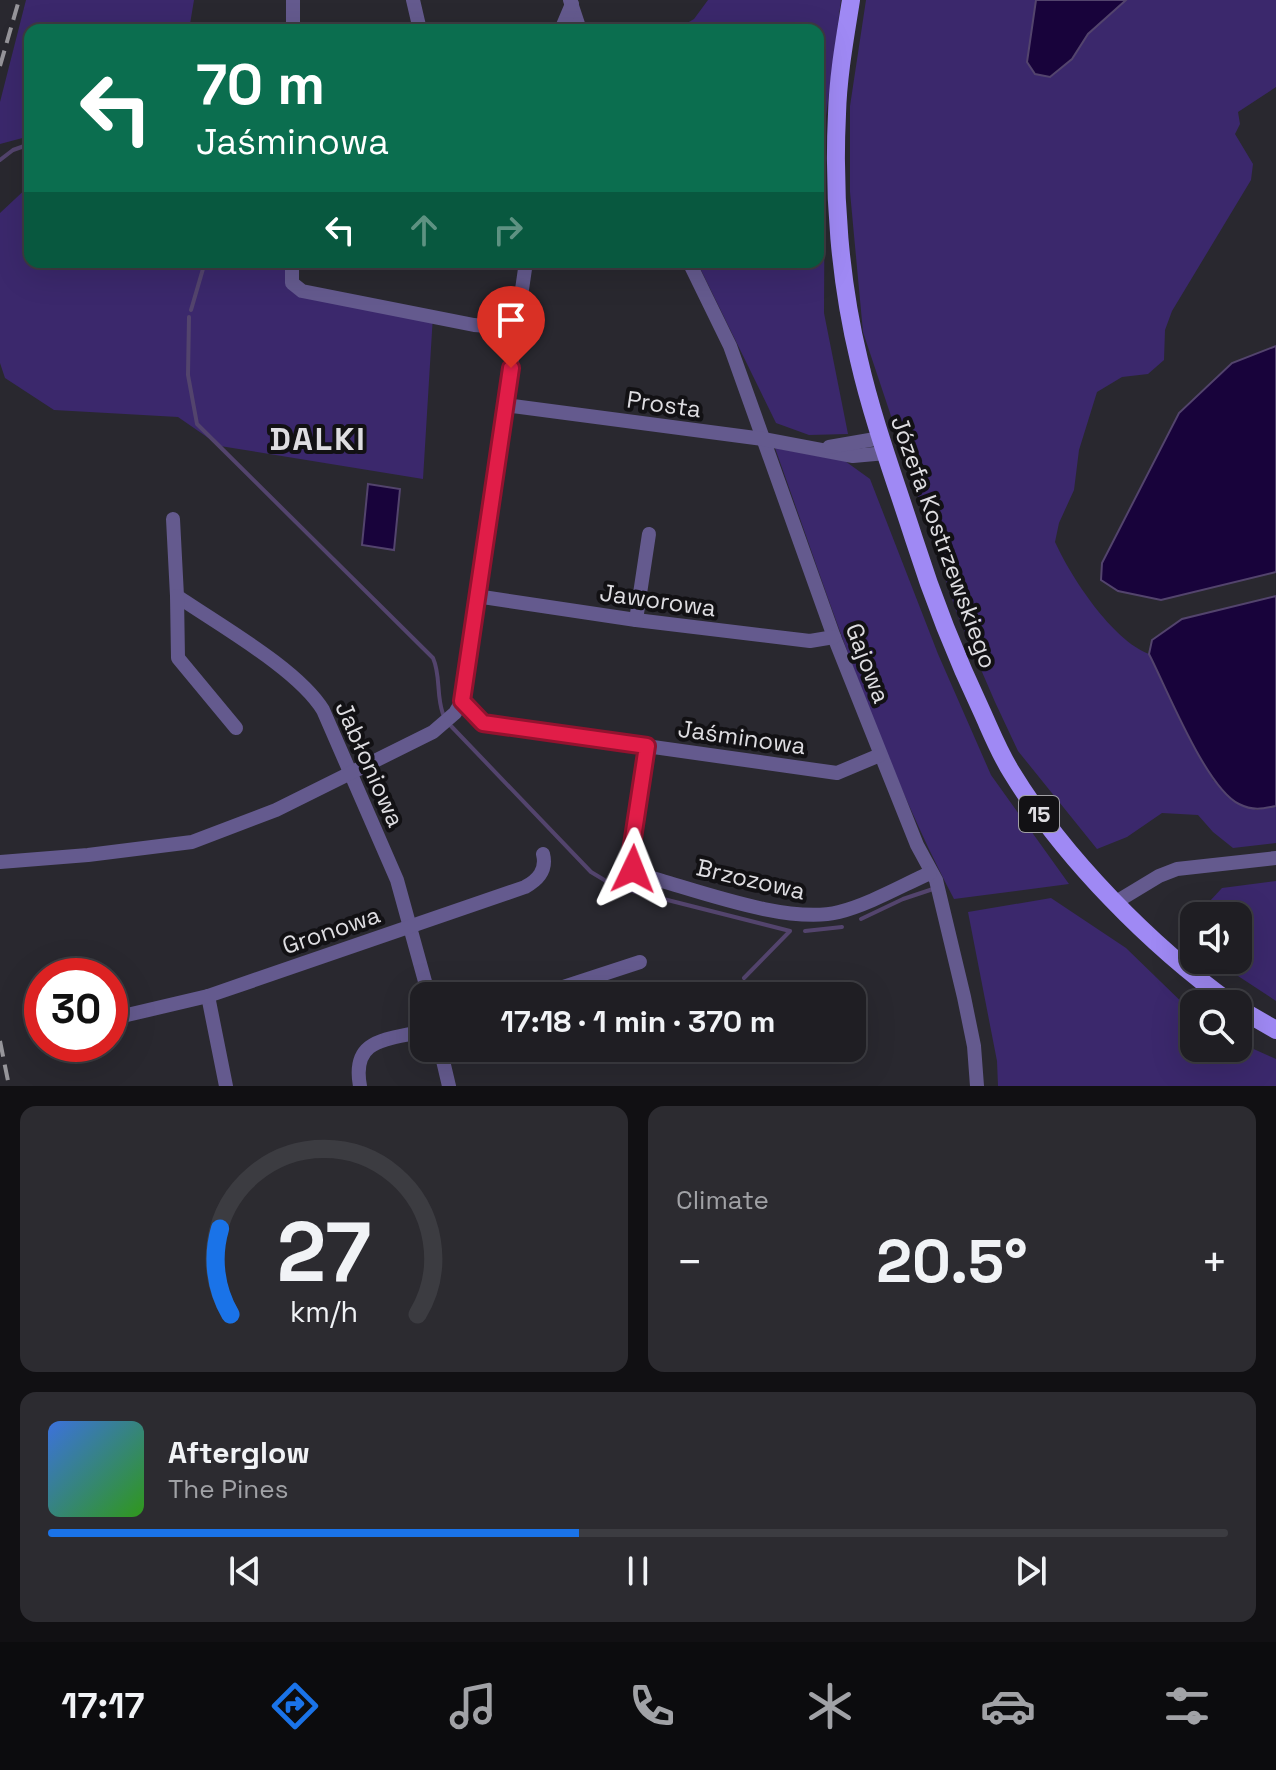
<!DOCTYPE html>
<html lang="en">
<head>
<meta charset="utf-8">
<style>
	body { margin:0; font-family:"Space Grotesk",sans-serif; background:#2c2b30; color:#f1f3f6; height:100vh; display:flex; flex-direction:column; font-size:30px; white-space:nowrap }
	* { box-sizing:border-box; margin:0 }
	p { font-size:26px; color:#a1a2a6 }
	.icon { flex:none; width:44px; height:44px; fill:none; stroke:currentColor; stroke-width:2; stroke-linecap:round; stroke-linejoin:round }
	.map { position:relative; height:1086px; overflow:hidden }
	.panel { display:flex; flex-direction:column; gap:20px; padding:20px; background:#111013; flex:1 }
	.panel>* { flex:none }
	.top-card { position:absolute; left:24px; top:24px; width:800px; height:244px; border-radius:16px; box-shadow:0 8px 32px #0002,0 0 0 2px #3c3c41; background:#0b6e4f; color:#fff; overflow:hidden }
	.tools { position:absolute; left:1180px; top:902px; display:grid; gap:16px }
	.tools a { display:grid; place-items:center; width:72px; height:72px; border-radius:16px; background:#1f1e23; box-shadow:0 8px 32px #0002,0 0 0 2px #3c3c41; font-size:40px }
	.speed { position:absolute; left:24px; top:958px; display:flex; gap:16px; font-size:40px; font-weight:700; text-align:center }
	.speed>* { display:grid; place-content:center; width:104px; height:104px; border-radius:50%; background:#1f1e23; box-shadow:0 8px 32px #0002,0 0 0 2px #3c3c41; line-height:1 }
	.speed .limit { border:12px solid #d22; background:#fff; color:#111 }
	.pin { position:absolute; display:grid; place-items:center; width:68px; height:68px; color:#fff; margin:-82px -34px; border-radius:50% 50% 50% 0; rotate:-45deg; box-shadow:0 0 8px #0007 }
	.pin .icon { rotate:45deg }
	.me { position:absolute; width:88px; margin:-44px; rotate:2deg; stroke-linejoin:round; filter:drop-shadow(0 0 6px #0008) }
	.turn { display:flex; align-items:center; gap:28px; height:168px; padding:0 40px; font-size:36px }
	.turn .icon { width:104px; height:104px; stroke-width:2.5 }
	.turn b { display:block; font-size:56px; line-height:68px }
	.lanes { display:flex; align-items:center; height:76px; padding:0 40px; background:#0003; justify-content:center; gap:40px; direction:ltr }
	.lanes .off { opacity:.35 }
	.big { font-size:60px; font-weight:800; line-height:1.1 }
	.panel .tile { flex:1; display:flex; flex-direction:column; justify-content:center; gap:12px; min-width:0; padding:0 28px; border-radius:16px; background:#2c2b30 }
	.panel .dial { align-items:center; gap:0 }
	.dial svg { height:208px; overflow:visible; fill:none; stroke:#3c3c41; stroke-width:7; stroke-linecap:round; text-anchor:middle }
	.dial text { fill:#f1f3f6; stroke:none }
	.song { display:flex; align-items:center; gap:24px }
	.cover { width:96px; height:96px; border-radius:12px; background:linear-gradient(135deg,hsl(220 70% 55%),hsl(110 70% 35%)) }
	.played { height:8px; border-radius:4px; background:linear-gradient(90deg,#1a73e8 45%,#3c3c41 45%) }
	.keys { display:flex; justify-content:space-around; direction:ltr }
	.heat { display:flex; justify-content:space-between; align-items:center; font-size:44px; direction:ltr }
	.panel .tiles { flex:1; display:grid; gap:20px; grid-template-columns:1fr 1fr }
	.tile:last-child { grid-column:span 2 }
	.trip { position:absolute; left:410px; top:982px; width:456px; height:80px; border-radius:16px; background:#1f1e23; box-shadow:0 8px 32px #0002,0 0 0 2px #3c3c41; font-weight:800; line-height:80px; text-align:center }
	.dock { display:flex; height:128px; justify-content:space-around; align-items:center; background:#0c0c0e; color:#a1a2a6 }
	.dock .icon { width:56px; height:56px }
	.dock .current { color:#1a73e8 }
	.dock b { font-size:36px; color:#f1f3f6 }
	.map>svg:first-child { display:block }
</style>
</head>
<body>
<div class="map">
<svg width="1276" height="1086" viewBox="0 0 1276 1086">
	<rect width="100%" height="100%" fill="#29282f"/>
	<g fill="#3b286c">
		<path d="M26 0H194L189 30H30V136L0 144V102Z"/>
		<path d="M708 0H841L825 124 824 313 848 434 809 435 776 423 697 262H818V30H675L694 19Z"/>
		<path d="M866 0H1036V4L1072 59 1088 34 1126 0H1276V87L1238 112 1240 124 1235 134 1253 164 1251 180 1172 311 1165 330 1164 360 1148 374 1122 377 1097 392 1079 450 1074 490 1059 523 1055 542C1071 577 1112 640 1149 654L1213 780 1256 810 1276 806V843L1233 848 1213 832 1198 815 1162 813 1127 837 1097 849 1018 751 995 702 957 614 863 332 850 192V106Z"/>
		<path d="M30 185V262H292V283L433 315 423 479 220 446 178 417 54 410 5 378 0 363V213Z"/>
		<path d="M775 448 845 461 870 479 938 654 991 775 1069 884 954 899C879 756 829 599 775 448Z"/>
		<path d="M1276 881V1001L1235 974 1220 960H1238V916H1196L1222 888Z"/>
		<path d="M1051 898 1126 948 1194 1014V1048H1238V1042L1276 1059V1086H998L997 1061 968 912Z"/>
	</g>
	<g fill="#18033b" stroke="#53446d" stroke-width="2">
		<path d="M1036 0H1126L1088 34 1072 59 1050 77 1035 74 1027 62Z"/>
		<path d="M1276 346V572L1161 600 1118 591 1101 580 1102 563 1179 413 1232 363Z"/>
		<path d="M368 484 400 489 394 550 362 545Z"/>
		<path d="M1276 596V806C1262 809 1253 811 1239 804 1206 788 1167 689 1149 654L1152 640 1182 619Z"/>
	</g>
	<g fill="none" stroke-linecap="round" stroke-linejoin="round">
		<g stroke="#53446d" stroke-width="4">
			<path d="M0 160 13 150 30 144"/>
			<path d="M191 310 205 262"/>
			<path d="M189 317 188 375 197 424 433 658C441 676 436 695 443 714"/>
			<path d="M451 726 591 872 616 887 790 931 744 978"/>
			<path d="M861 919 903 899 933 889"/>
			<path d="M805 931 842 927"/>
		</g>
		<g stroke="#645a8e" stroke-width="14">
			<path d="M413 0 420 30"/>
			<path d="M570 0 580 30"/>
			<path d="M293 30V0"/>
			<path d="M561 30 572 4"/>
			<path d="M292 262V283L302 291 474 325 516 328"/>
			<path d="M689 262 730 346 834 637 917 845 936 880 964 997 974 1046 977 1086"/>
			<path d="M505 405 763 439 853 456 886 453"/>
			<path d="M829 447 881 438"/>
			<path d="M173 519 177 596C219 625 298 669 323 710L397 880 429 996"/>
			<path d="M177 596 178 658 236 728"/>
			<path d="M476 596 636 620 810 641 834 637"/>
			<path d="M636 620 649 534"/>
			<path d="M462 701 483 723 837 773 880 755"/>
			<path d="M647 746 630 858 633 869 645 876C697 890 788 925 839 912 870 904 901 886 930 873"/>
			<path d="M0 862 88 855 192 842 276 810 433 732 455 713 462 701 526 262"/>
			<path d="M1116 902 1159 876 1177 869 1276 858"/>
			<path d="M208 996 226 1086"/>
			<path d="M536 996 640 962"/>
			<path d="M110 1019 208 996 525 887C538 880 547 870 543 854"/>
			<path d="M440 1048 449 1086"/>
			<path d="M360 1086C351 1038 387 1040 424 1031"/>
		</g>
		<g stroke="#9f89f4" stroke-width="18">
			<path d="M851 0C845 38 838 76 837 114 833 195 840 282 859 360 873 421 895 480 914 539 933 599 956 657 983 714 992 734 1000 754 1012 773 1064 858 1151 946 1232 1004"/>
			<path d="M1238 1008 1276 1030"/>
		</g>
		<g stroke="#96959a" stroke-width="4" stroke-dasharray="16 8" stroke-linecap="butt">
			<path d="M0 66 19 0"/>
			<path d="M0 1041 9 1086"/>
		</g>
	</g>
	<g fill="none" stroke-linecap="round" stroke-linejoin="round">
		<g stroke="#92132f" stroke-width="20">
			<path id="route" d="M511 368 462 701 483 723 647 746 630 858 633 869"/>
		</g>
		<use href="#route" stroke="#e11d48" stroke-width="14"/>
	</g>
	<g text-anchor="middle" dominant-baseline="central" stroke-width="8" stroke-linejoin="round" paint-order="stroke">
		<rect fill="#121114" stroke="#a1a0a4" stroke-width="2" x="1019" y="796" width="40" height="36" rx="6"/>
		<g font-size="22" font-weight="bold" fill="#dedde1">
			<text x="1039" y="814">15</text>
		</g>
		<g font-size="24" fill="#dedde1" stroke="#121114">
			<text transform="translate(664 404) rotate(8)">Prosta</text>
			<text transform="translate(944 542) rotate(70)">Józefa Kostrzewskiego</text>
			<text transform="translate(658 600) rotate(8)">Jaworowa</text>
			<text transform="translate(868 663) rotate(69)">Gajowa</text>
			<text transform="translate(742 737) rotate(8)">Jaśminowa</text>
			<text transform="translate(370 764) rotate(66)">Jabłoniowa</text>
			<text transform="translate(751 879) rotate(13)">Brzozowa</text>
			<text transform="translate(331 930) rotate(-19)">Gronowa</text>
		</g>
		<g font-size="32" font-weight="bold" letter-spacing="2" fill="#dedde1" stroke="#121114">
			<text x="318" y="439">DALKI</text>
		</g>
	</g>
</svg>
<div class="tools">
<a><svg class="icon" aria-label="sound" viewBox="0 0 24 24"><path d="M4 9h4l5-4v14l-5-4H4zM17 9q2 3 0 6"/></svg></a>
<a><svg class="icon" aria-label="search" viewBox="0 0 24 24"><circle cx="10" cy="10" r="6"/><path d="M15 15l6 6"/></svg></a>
</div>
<div class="speed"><div class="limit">30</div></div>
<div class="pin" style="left:511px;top:368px;background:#d93025"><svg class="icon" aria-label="arrive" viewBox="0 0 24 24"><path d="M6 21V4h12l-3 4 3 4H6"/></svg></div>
<svg class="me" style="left:633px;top:869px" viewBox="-20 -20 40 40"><path d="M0-17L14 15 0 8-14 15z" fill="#e11d48" stroke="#fff" stroke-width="4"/></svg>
<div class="trip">17:18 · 1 min · 370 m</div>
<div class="top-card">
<div class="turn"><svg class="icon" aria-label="left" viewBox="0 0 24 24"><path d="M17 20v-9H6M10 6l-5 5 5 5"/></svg><div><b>70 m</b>Jaśminowa</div></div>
<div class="lanes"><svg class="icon" aria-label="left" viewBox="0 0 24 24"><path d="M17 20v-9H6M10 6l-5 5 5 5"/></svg><svg class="icon off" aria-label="ahead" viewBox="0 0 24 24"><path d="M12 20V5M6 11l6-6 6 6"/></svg><svg class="icon off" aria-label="right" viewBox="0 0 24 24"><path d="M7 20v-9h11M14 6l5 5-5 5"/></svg></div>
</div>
</div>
<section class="panel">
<div class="tiles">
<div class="tile dial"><svg viewBox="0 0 100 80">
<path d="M14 69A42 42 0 1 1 86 69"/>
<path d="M14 69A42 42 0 0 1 10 36" stroke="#1a73e8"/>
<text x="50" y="56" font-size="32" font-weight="700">27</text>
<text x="50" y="72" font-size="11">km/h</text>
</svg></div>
<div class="tile"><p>Climate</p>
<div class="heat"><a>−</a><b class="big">20.5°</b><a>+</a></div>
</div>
<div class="tile">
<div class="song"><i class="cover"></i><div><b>Afterglow</b><p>The Pines</p></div></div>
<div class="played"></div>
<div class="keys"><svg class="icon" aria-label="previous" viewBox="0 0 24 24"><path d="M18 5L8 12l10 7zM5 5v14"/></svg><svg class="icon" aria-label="pause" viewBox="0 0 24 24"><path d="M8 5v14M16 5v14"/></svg><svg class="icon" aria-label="next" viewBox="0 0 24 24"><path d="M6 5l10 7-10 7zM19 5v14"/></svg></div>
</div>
</div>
</section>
<nav class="dock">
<b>17:17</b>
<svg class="icon current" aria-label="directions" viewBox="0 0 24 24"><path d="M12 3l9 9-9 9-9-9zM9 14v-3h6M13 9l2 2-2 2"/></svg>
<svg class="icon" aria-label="music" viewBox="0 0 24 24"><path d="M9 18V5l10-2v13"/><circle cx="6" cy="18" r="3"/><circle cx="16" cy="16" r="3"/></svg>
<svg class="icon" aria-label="phone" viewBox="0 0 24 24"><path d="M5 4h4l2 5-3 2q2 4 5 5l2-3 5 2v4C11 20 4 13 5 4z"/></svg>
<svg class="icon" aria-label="climate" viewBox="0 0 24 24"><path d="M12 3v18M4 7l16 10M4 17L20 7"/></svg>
<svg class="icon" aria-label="car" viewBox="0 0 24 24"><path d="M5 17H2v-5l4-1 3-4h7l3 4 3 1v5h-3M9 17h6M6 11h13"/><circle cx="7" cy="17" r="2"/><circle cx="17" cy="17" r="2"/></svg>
<svg class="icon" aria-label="filters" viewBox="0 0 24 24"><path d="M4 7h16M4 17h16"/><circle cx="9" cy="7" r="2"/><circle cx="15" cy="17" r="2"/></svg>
</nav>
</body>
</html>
